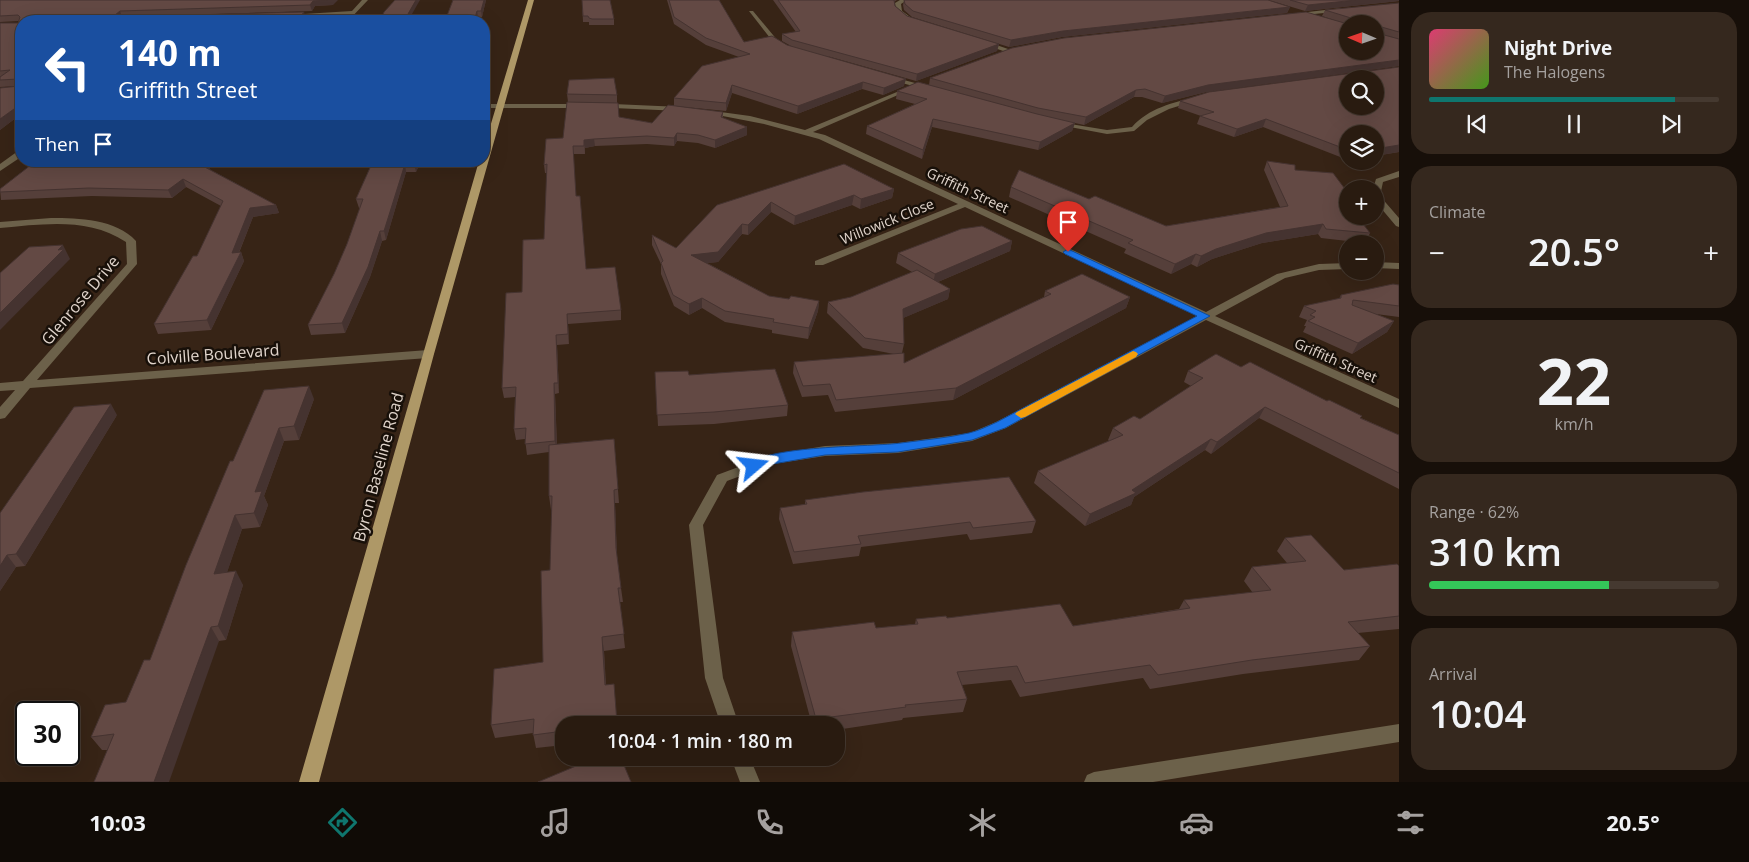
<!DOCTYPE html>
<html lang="en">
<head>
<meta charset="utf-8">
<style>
	body { margin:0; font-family:"Open Sans",sans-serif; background:#35281e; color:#f1f3f6; height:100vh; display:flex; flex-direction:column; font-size:19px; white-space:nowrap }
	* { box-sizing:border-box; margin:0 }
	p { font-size:16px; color:#a5a19f }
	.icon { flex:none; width:28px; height:28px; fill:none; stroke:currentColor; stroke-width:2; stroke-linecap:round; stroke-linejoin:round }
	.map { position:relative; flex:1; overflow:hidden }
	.side { display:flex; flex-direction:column; gap:12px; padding:12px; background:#170f09; width:350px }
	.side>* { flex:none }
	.hud { position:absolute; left:15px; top:15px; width:475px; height:152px; border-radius:20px; box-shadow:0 5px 20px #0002,0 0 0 1px #453930; background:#1a4fa0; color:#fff; overflow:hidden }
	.needle { width:32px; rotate:272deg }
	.controls { position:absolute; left:1339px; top:15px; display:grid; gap:10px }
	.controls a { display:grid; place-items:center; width:45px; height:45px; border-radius:50%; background:#291b10; box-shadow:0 5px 20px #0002,0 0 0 1px #453930; font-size:25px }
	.speed { position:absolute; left:15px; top:701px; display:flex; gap:10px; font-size:25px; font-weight:700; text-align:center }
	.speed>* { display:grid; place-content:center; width:65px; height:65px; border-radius:50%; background:#291b10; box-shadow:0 5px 20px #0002,0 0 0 1px #453930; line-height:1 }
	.speed .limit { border:2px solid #111; border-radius:8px; background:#fff; color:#111 }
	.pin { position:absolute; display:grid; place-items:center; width:42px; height:42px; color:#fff; margin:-51px -21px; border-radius:50% 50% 50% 0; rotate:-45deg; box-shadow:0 0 5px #0007 }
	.pin .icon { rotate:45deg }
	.me { position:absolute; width:55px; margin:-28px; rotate:73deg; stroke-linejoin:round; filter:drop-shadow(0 0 4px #0008) }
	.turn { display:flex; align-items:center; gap:18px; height:105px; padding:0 20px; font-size:22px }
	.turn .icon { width:65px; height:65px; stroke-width:2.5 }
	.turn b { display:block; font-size:35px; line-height:42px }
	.then { display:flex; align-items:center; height:48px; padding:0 20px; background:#0003; gap:10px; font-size:19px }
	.big { font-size:38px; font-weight:600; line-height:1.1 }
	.side .tile { flex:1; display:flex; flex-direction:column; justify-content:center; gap:8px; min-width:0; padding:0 18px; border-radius:20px; background:#35281e }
	.side .dial { align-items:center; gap:0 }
	.dial b { font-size:65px; line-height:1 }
	.song { display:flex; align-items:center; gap:15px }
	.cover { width:60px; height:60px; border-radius:8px; background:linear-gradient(135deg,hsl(340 70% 55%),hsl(100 70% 35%)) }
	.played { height:5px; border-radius:2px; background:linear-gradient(90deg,#0f766e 85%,#453930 85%) }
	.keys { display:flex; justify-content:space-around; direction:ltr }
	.heat { display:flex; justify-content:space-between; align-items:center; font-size:28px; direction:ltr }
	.charge { height:8px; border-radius:4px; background:linear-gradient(90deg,#34c759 62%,#453930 0) }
	.trip { position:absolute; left:555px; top:716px; width:290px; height:50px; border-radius:20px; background:#291b10; box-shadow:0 5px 20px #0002,0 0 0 1px #453930; font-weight:600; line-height:50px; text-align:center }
	.tab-bar { display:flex; height:80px; justify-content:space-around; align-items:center; background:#100b06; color:#a5a19f }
	.tab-bar .icon { width:35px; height:35px }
	.tab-bar .on { color:#0f766e }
	.tab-bar b { font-size:22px; color:#f1f3f6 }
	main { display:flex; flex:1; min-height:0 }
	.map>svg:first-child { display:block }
</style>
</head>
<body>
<main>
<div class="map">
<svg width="1399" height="782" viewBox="0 0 1399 782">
	<rect width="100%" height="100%" fill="#372416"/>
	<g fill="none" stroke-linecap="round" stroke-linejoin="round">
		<g fill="#6c614a" fill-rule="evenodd">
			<path d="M362 0H368L348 21 345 19 349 15 290 17 287 15 352 11Z"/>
			<path d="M900 0H907L901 4 902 11 913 19V21H909L896 12 895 3Z"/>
			<path d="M1342 8 1344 11 1294 16 1291 14Z"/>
			<path d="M749 11H753L778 41 786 45V47L774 43Z"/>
			<path d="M982 40 1011 50 1012 51 1009 53 980 43Z"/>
			<path d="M889 76 930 87 931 88 928 90 887 79V77Z"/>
			<path d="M909 87 914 88 813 132 825 135 1206 312 1277 274 1319 264 1348 263V269L1319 270 1285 278 1215 316 1399 399V408L1206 320 1006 428 972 441 898 453 825 456 773 464 727 481 703 525 723 678 739 725H721L705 678 689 525 717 475 771 455 825 446 898 443 970 433 996 422 1197 316 965 207 823 265H815V261L958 204 819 139 764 124 702 112 706 110 750 116 805 130Z"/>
			<path d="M1196 97 1200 99 1198 100 1169 109 1147 120 1134 131 1107 134 1054 124 1058 122 1107 130 1132 127C1149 108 1172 103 1196 97Z"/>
			<path d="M484 104H613L681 107 685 109 681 111 613 108H484Z"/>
			<path d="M18 151H21V157L0 171V164Z"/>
			<path d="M1399 171V177L1383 182 1380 196 1399 218V227L1396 226 1375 201V189H1373L1376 179Z"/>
			<path d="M51 218C79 218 116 219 136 241L137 264 37 380 428 350 434 354 428 358 30 388 5 418 0 419V407L15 390 0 391V383L23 381 127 264 126 242C88 217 44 224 0 228V222Z"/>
			<path d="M1375 262 1399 263V269L1375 268Z"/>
			<path d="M1399 724V742L1153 782H1084L1087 775 1094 772Z"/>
			<path d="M731 758H750L760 782H740Z"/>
		</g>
		<path fill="#ae9867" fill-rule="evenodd" d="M528 0H534L434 354 319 782H299L479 161H484V147Z"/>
	</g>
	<g fill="#553f3a" fill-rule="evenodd">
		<path d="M0 0 333 5 315 6 312 11 152 16 306 18 21 21V114L0 130V88L19 86 0 87V23H18L19 21 0 22Z"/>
		<path d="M453 0H486L482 17H478L476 21H445Z"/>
		<path d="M582 0 614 19V25H589V22H583Z"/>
		<path d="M667 0H719L744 42 787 45 791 46 782 41V34L796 32 773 0H897L894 2 895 6 907 16 999 44 997 51 916 81 827 56 904 86 883 95 862 89 797 114 732 93 726 111 674 106V98L739 57 706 45 674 24Z"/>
		<path d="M904 0 1290 7 1287 13 1062 37 1009 47 912 17 904 10 903 5Z"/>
		<path d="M1268 0H1399V1L1305 11Z"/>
		<path d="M1399 3V66L1206 92 1162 103 1142 97H1134L1084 125 1075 123 1072 131 1038 150 932 127 922 159 866 134 867 126 915 104 896 99 897 91 929 85 930 78 1346 24 1322 16 1325 10ZM1348 24H1375L1348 51Z"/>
		<path d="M1399 67V152L1375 156 1348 134V160L1263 127 1234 137 1197 124 1200 116H1201L1178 108 1180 101Z"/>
		<path d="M567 94 617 95V103L568 102Z"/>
		<path d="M723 112V118L747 127V135L715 148 698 143 677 141 674 146 647 144 595 146 585 148V154H573L576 196 586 269 621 310V320L568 324 569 344 557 345 559 393 555 394 557 444 614 439 619 503H615L617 556 621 588 623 602H620L625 648 604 651 606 685 618 725H564V745L536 748 533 733 495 738 491 725 543 662 550 570 552 510H551L549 496V452L527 455 525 439 516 440 514 429 515 397 504 398 502 388 522 292 544 239 547 173H545L544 165 563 138 619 117 652 123Z"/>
		<path d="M36 161H218L209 169 276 205 279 213 253 217 239 253 241 252 244 261 211 330 158 334 154 324 197 256 221 206 186 187 172 198 92 196 1 200 0 189Z"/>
		<path d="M373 161H421L416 172H406L386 240 382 241 370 277 345 333 311 335 308 325 334 274 347 244 360 208H359L356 199Z"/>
		<path d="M1267 161 1295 170 1348 193V216L1370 233 1365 243 1321 238 1318 234 1262 243 1212 259 1197 267 1191 264 1171 274 1124 253 1126 249 1009 197 1011 187 1089 199 1166 226 1280 207 1264 170Z"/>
		<path d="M894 189 892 198 860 209 852 205 794 225 771 212 748 235 742 234 718 262 707 263 769 296 789 299 819 301 818 311 808 339 772 333V330L725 322 702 308 689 315 674 306 661 274V264L652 245V235L676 248 717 205Z"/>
		<path d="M1012 241 1010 251 938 282 950 289 948 299 903 318 904 344 902 353 904 363 1044 297 1045 291 1130 297 1126 308 953 400 835 412 828 395 802 397 793 373 794 362 894 354 863 348 827 313 828 302 851 297 912 272 896 263 898 253Z"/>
		<path d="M1399 285V317L1376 314 1394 321 1387 332 1352 354 1303 332 1306 326H1304L1307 320 1299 317 1304 306 1339 299 1341 295Z"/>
		<path d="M1241 367 1361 418 1399 435V489L1259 418 1211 454 1205 450 1134 497 1131 505 1085 526 1034 483 1038 471 1109 441 1108 440 1113 428 1140 419 1191 386 1184 382 1188 371Z"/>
		<path d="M655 372 689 375 788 405 787 416 714 424 658 426Z"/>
		<path d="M314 399 299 440 284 441 264 496 268 505 260 527 242 529 227 572 243 585 226 640 219 641 107 750H102L91 737 126 702 150 660 233 461Z"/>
		<path d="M117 415 25 566 16 567 0 591V513Z"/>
		<path d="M805 500 1036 521 1032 533 970 540 967 534 861 547 859 556 793 564 779 519 780 508 805 505Z"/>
		<path d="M1285 538 1344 570 1399 566V629L1358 633 1370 646 1359 660 1243 674 1150 689 1143 678 1020 697 1011 680 962 685 967 699 963 712 903 718 902 720 836 730V725H812L791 646 792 632 876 628 915 624 916 619 947 618 1073 626 1179 609 1184 600 1253 593 1244 581 1252 567 1287 563 1277 551Z"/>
	</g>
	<g fill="#453330">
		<path d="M328 0H338L333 5 315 6 312 11 310 5 313 1Z"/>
		<path d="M416 0H420L408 21H404Z"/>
		<path d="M484 0H486L482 17 481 11Z"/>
		<path d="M1356 0H1399V1L1305 11 1308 5Z"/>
		<path d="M1290 7 1287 13 1062 37 1009 47 1011 40 1063 31Z"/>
		<path d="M120 11 122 17 117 21 115 15Z"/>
		<path d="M477 11 478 17 476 21H474Z"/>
		<path d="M304 12 306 18 303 21H297Z"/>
		<path d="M999 44 997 51 916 81 917 74Z"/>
		<path d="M1399 60V66L1206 92 1162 103 1165 96 1208 85Z"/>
		<path d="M906 79 904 86 883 95 884 88Z"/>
		<path d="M863 82 862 89 797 114 798 106Z"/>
		<path d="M732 85V93L726 111V103Z"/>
		<path d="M1136 90 1134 97 1084 125 1086 117Z"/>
		<path d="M21 104V114L0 130V119Z"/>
		<path d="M933 119 932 127 922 159 923 150Z"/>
		<path d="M1266 119 1263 127 1234 137 1237 129Z"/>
		<path d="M1075 123 1072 131 1038 150 1040 142Z"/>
		<path d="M747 127V135L715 148V140Z"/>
		<path d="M677 133V141L674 146V138Z"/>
		<path d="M594 139 595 146 585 148V154L584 140Z"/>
		<path d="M1399 145V152L1375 156V149Z"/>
		<path d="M206 161H218L204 173 201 165Z"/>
		<path d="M415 161H421L416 172 414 164Z"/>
		<path d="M405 164 406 172 386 240 384 231Z"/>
		<path d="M183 179 186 187 172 198 168 190Z"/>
		<path d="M894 189 892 198 860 209 861 199Z"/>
		<path d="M854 195 852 205 794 225 795 216Z"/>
		<path d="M771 202V212L748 235V225Z"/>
		<path d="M276 205 279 213 253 217 235 262 232 253 250 208Z"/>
		<path d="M742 224V234L718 262 691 265V255Z"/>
		<path d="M1323 224 1318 234 1262 243 1212 259 1197 267 1201 256 1216 249 1266 233Z"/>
		<path d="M380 231 382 241 370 277 345 333 342 323Z"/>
		<path d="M1012 241 1010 251 933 284 935 274Z"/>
		<path d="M63 245 70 259 0 330V313Z"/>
		<path d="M241 252 244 261 211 330 207 320Z"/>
		<path d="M1196 254 1191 264 1171 274 1175 264Z"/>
		<path d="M950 289 948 299 901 319 903 309Z"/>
		<path d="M1130 297 1126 308 953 400 956 388Z"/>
		<path d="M702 298V308L689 315V304Z"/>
		<path d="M819 301 818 311 808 339 809 328Z"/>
		<path d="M567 314 568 324 569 344 568 334Z"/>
		<path d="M1394 321 1387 332 1352 354 1358 343Z"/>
		<path d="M556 335 557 345 559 393 558 383Z"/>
		<path d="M554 383 555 394 557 452 555 441Z"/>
		<path d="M309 386 314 399 299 440 294 426Z"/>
		<path d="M111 404 117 415 25 566 16 554Z"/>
		<path d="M1265 407 1259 418 1211 454 1217 442Z"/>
		<path d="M279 428 284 441 264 496 268 505 260 527 254 513 255 492Z"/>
		<path d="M1211 439 1205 450 1134 497 1131 505 1085 526 1090 514 1132 490Z"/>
		<path d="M614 490 615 503 617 562 616 548Z"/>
		<path d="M235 515 242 529 222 587 214 574Z"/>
		<path d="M7 555 16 567 0 591V566Z"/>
		<path d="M236 571 243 585 226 640 218 626Z"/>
		<path d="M211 627 219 641 169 782H154Z"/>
		<path d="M602 637 604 651 606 699 605 685Z"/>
	</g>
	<g fill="#634944" stroke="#453330" fill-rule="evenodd">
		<path d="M0 0H328L313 1 310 5 120 11 115 15 117 17 304 12 297 21H21V104L0 119V88L19 86 20 81 18 79 0 80V77L10 70 0 71V23H18L20 17 18 15 0 16Z"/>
		<path d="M395 0H416L404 21H380L384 12Z"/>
		<path d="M453 0H484L481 11H477L474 21H445Z"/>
		<path d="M582 0H610L614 19H592L589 18 588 16H583Z"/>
		<path d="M669 0H719L744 42 772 36 787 45 906 79 884 88 863 82 798 106 732 85 726 103 674 98 702 66 750 54 706 38 674 17Z"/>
		<path d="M778 0H894L895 6 907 16 999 44 917 74 792 40 782 34 800 31Z"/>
		<path d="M904 0H1268L1290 7 1063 31 1011 40 913 11 905 4Z"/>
		<path d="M1290 0H1356L1308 5Z"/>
		<path d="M1399 3V32L1378 26 1376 28 1377 33 1399 39V60L1208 85 1165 96 1145 89 1136 90 1086 117 1038 108 930 78 1012 48 1064 38 1306 12 1348 24V51H1375V24H1352L1351 18 1325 10Z"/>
		<path d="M1399 67V145L1375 149V134H1348V150L1266 119 1237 129 1200 116 1214 112 1180 101 1209 92ZM1348 79H1375V106H1348Z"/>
		<path d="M614 78 617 95 567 94 569 80Z"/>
		<path d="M918 82 1037 114 1075 123 1040 142 933 119 923 150 867 126 927 99 897 91Z"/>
		<path d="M567 102 618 103 619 117 652 123 668 105 723 112 721 117 747 127 715 140 698 135 677 133 674 138 647 136 594 139 584 140V146H573L576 196H580L586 269 615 267 621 310 567 314 568 334 556 335 558 383H554L555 441 525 444 526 428 514 429 516 387 502 388 506 293 522 292 523 240 544 239 547 164 544 165 546 139 563 138Z"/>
		<path d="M36 161H206L201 165 276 205 250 208 232 253 241 252 207 320 154 324 193 256H197L223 201 183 179 168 190 89 188 0 192V189Z"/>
		<path d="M373 161H415L414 164H405L384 231H380L368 267 342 323 308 325 334 274 347 244 363 199H356L369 170Z"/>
		<path d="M1267 161 1295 165V170L1333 173 1348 193V201L1345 200 1348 204V216H1357L1370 233 1326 229 1323 224 1266 233 1216 249 1201 256 1196 254 1175 264 1128 243 1133 240 1011 187 1019 170 1089 199 1095 196 1166 226 1288 206Z"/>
		<path d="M844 164 894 189 861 199 854 195 795 216 771 202 748 225 742 224 718 252 691 255 769 296 789 299 791 296 819 301 809 328 773 322 774 319 725 311 702 298 689 304 673 295 661 263 663 261 652 235 676 248 717 205Z"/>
		<path d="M982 226 1012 241 935 274 898 253 961 229Z"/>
		<path d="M63 245 58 250 64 249 0 313V273L29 247Z"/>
		<path d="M917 270 950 289 903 309 904 344 865 338 828 302 851 297Z"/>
		<path d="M1082 274 1130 297 956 388 836 400 830 384 803 386 794 362 904 353V363L1051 294 1045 291Z"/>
		<path d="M1393 284 1399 285V306L1353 300 1352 305 1394 321 1358 343 1308 321 1315 317 1310 315 1316 311 1304 306 1341 298V295Z"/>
		<path d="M1216 354 1241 367 1250 362 1327 401 1329 400 1362 416 1360 418 1399 435V473L1265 407 1217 442 1211 439 1132 490 1136 493 1090 514 1038 471 1123 435 1113 428 1134 416 1140 419 1203 378 1188 371Z"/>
		<path d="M775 369 788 405 714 412 657 415 655 372 688 371 689 375Z"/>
		<path d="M309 386 294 426 279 428 255 492 262 491 254 513 235 515 214 574 236 571 218 626 211 627 154 782H94L114 734 91 737 105 705 126 702 144 660H150L186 565 230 461H233L264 390Z"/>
		<path d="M111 404 16 554 7 555 0 566V513L74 407Z"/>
		<path d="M614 439 618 489 614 490 616 548 621 588H618L624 634 602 637 605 685 614 684 617 723 605 725H564V731L533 735 534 719 491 725 494 669 543 662 541 571 550 570 552 496H549V445Z"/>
		<path d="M1009 477 1036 521 973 528 970 522 858 536 861 544 794 552 780 508 807 504 805 500 863 492Z"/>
		<path d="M1311 535 1344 570 1397 564 1399 566V616L1348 622 1370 646 1252 660 1158 675 1150 665 1025 683 1017 666 957 672 967 699 905 705 906 707 816 719 792 632 874 622 876 628 918 624 916 619 946 616 947 618 1060 604 1073 626 1190 608 1184 600 1271 590 1252 567 1306 561 1285 538Z"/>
		<path d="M595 758H621L631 782H538Z"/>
	</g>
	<path fill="#1a73e8" stroke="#114b97" d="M1068 249 1210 316 1005 428 972 440 898 452 825 455 773 464 754 471 750 469 748 466C762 445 874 447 901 443 923 440 947 438 969 433 978 431 988 426 997 422L1197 316 1065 254 1063 252Z"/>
	<path fill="#f59e0b" d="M1133 351 1136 352 1138 354 1136 357 1025 417 1021 418 1015 414 1017 412Z"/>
	<g text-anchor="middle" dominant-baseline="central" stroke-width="5" stroke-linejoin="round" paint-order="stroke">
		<g font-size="14" fill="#e0d4cb" stroke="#181009">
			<text transform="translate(968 190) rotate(25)">Griffith Street</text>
			<text transform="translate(887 221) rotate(-22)">Willowick Close</text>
			<text transform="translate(1336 360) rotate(24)">Griffith Street</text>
		</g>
		<g font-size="16" fill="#e0d4cb" stroke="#181009">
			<text transform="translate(80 300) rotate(-50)">Glenrose Drive</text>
			<text transform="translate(213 354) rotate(-4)">Colville Boulevard</text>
			<text transform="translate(378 467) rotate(-75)">Byron Baseline Road</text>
		</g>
	</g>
</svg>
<div class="controls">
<a><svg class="needle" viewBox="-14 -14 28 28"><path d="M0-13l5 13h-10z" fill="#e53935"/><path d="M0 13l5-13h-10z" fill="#a5a19f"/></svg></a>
<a><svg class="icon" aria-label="search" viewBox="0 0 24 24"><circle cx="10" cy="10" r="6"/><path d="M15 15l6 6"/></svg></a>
<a><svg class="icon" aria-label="layers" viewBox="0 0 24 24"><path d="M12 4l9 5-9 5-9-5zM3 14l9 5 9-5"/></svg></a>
<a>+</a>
<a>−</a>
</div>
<div class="speed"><div class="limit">30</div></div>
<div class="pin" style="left:1068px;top:252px;background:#d93025"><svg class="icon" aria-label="arrive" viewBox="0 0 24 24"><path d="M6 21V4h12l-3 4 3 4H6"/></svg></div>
<svg class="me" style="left:754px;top:466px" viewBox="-20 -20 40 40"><path d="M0-17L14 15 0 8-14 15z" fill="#1a73e8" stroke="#fff" stroke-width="4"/></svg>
<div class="trip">10:04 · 1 min · 180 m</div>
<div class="hud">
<div class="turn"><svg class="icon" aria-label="left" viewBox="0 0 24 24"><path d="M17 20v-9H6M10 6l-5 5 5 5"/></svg><div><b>140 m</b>Griffith Street</div></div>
<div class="then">Then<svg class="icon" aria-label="arrive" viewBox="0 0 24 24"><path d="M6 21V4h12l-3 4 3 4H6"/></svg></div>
</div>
</div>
<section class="side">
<div class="tile">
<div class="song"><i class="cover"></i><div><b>Night Drive</b><p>The Halogens</p></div></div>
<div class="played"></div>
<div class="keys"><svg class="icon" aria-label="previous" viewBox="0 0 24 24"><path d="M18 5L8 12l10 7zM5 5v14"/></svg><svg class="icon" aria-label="pause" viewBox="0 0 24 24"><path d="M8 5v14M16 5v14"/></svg><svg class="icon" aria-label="next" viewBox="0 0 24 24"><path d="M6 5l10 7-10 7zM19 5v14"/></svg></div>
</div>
<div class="tile"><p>Climate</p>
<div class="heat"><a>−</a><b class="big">20.5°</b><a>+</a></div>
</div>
<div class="tile dial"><b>22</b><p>km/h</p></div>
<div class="tile"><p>Range · 62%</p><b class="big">310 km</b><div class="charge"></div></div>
<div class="tile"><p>Arrival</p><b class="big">10:04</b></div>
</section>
</main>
<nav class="tab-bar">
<b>10:03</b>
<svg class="icon on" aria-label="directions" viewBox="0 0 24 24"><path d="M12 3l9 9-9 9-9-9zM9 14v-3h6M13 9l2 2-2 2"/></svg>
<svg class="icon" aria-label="music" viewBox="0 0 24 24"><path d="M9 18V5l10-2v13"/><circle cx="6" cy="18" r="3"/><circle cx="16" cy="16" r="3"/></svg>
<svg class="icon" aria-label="phone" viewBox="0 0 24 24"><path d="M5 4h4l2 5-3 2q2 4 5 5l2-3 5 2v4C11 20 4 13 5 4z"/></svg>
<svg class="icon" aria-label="climate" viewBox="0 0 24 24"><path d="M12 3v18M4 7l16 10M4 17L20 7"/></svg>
<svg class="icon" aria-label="car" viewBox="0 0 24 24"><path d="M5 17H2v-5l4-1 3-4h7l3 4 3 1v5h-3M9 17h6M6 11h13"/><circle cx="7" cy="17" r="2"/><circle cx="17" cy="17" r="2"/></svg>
<svg class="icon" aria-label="filters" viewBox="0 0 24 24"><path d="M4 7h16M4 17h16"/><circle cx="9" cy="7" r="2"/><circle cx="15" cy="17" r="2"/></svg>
<b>20.5°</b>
</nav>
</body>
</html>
